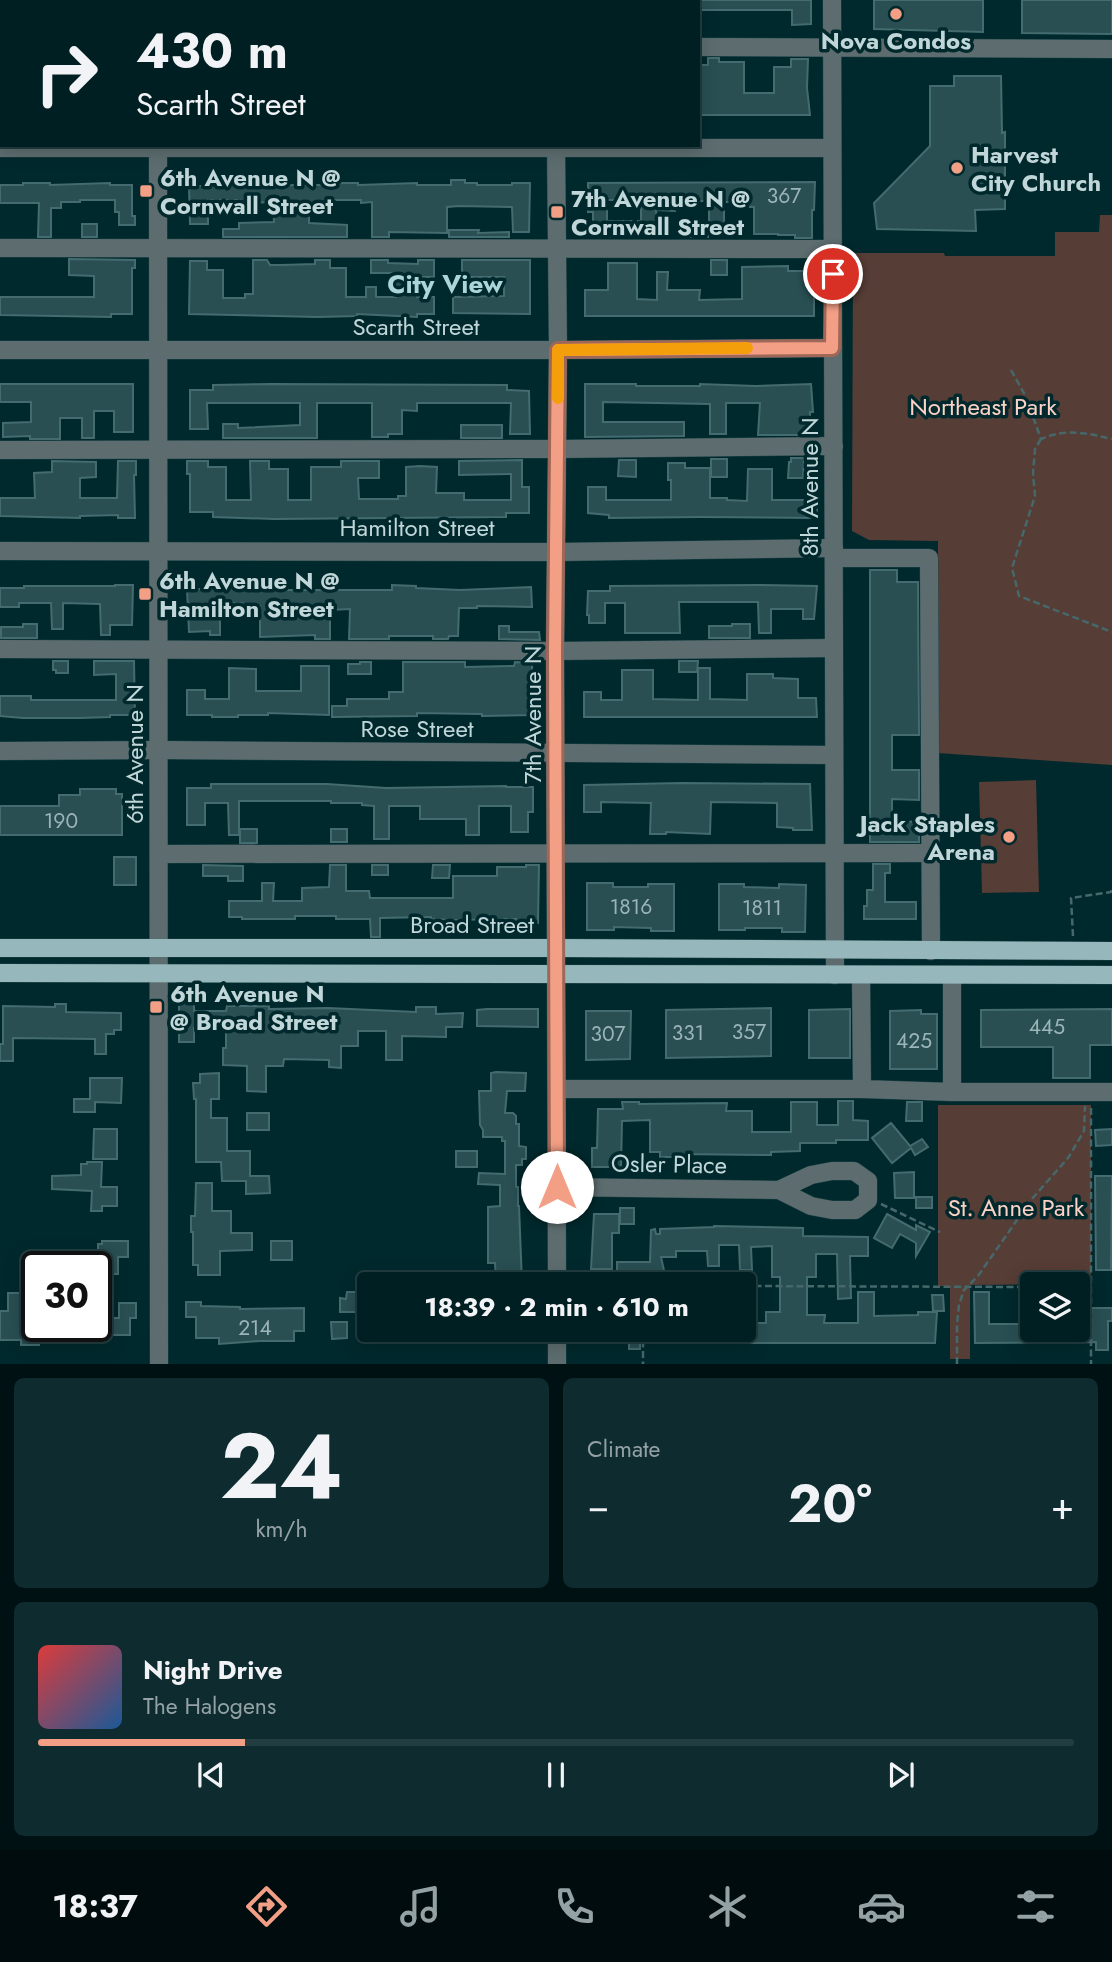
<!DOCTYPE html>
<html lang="en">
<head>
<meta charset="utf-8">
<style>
	body { margin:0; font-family:Jost,sans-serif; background:#0e2c2f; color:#f1f3f6; height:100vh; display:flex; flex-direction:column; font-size:26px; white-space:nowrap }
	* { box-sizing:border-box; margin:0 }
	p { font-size:23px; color:#95a2a5 }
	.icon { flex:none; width:38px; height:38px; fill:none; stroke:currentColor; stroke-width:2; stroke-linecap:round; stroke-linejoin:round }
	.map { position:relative; height:1364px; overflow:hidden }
	.drawer { display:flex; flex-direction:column; gap:14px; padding:14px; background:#001113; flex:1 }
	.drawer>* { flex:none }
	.banner { position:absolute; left:0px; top:0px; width:700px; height:147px; box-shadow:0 4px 18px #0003,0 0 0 2px #223d40; background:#001f22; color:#f1f3f6; overflow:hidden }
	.tools { position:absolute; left:1020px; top:1272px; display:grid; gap:14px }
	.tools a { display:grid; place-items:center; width:70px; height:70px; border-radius:7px; background:#001f22; box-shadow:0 4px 18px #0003,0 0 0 2px #223d40; font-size:35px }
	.speed { position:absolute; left:21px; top:1251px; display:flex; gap:14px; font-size:35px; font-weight:700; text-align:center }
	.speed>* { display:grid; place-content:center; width:91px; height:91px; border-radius:50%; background:#001f22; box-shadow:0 4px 18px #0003,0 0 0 2px #223d40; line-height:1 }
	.speed .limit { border:4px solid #111; border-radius:10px; background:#fff; color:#111 }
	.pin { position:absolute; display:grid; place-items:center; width:60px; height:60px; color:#fff; margin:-30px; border:4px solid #fff; border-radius:50%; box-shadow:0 2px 7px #0007 }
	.me { position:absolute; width:77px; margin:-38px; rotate:0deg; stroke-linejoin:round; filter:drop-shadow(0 0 5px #0008) }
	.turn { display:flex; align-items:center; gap:24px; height:147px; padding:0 21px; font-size:32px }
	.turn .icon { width:91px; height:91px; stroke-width:2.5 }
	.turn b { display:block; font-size:49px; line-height:60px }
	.big { font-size:52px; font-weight:700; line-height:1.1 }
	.drawer .widget { flex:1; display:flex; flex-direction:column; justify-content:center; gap:10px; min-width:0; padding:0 24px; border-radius:10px; background:#0e2c2f }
	.drawer .dial { align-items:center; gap:0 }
	.dial b { font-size:91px; line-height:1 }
	.song { display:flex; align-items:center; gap:21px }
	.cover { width:84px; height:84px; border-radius:10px; background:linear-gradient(135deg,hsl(0 70% 55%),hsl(210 70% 35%)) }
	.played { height:7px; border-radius:4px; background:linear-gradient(90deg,#f39f86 20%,#223d40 20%) }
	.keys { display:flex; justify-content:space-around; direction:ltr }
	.heat { display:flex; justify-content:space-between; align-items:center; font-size:38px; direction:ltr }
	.drawer .tiles { flex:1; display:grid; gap:14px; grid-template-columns:1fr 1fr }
	.widget:last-child { grid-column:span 2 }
	.trip { position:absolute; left:357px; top:1272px; width:399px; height:70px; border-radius:7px; background:#001f22; box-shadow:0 4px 18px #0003,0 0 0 2px #223d40; font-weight:700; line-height:70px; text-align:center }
	.menu { display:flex; height:112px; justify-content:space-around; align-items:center; background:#000c0e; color:#95a2a5 }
	.menu .icon { width:49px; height:49px }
	.menu .active { color:#f39f86 }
	.menu b { font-size:32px; color:#f1f3f6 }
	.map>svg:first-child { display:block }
</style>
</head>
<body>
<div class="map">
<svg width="1112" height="1364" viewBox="0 0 1112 1364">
	<rect width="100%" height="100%" fill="#00292d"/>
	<g fill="#563d36">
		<path d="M1100 215H1112V765L937 753 938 541 869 540 852 531 853 253H944L945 256H1055V232H1099Z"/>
		<path d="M1036 780 1039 892 982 893 979 782Z"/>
		<path d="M938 1105H1091V1284L970 1285V1359H950V1286H938Z"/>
	</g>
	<g fill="#294f53" stroke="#446b6f" stroke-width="2" fill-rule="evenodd">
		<path d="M698 0H811V24L792 25V10H698Z"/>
		<path d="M874 0H983V32L874 29Z"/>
		<path d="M1022 0H1112V34L1022 33Z"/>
		<path d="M708 58H719V62H744V93H774V67H791V59H808L807 88 810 115H700L698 65H708Z"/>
		<path d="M954 76H1001L1002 133 1005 132V209L975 210 976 231 877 229 874 203 930 146V86H954Z"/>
		<path d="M451 180H465V183H477V185H512V183H530L529 232H513L512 207 459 206 447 207V233L389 232V237H372V202L361 203V200H328V202H309V223L347 225V237H223V229H239V223L274 222 273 202 243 203 241 202V200H208V224H190L189 186H212V183H238V185H332V183H358V185L417 183V185H451Z"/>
		<path d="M815 182 814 210H812V238H795V235H778V234H754V207H744V202H724V231H709V201H675V211L656 210 657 231 624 232V237L593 236V212H588V183ZM607 200H641V221H607Z"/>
		<path d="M23 183H50V185L110 183V185H132V216H135V225H119V212H115V200H80V202H61V208H51V237H38L39 203H0V185H23Z"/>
		<rect x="82" y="224" width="15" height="13"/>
		<rect x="691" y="224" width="17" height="13"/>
		<path d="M449 230H479L478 233 509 232V237H449Z"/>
		<path d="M69 259 135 260V268H132V314H111V317L0 315V297H94V276L69 275Z"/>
		<path d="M253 260H267L270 265H281L315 264V260H330V268H346V297H366V287H376V297H396V273H371V260H388V263L418 264V260H434V277H417V297H434V314H417V317L357 314V316L317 317 189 314 190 261H207V270H223V298H245V294H253Z"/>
		<path d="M462 260H530V314L453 313V297L504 296V277H462Z"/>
		<rect x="711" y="260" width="16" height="15"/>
		<path d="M608 263H637V299L657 300V272H668L667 290H700L699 300 742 299V267L788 266V271H819V288H814V316H585V290H608Z"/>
		<path d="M0 384H133V432H114V411H94V438H82V418H60V439H30V436L3 437V423L31 422V402H0Z"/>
		<path d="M272 384 507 385V390L529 391 530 434H510L511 403H417V411L402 410V434H388V437H372V403H317V438H223V424H238V428L300 425V403H207L208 429H190V390H213V385Z"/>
		<path d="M585 384H636V386H700V384L756 386 811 384 813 412H810V435H758L760 403H726V434H710V404L603 402V422H684V436L585 437Z"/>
		<rect x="461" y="425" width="41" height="13"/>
		<path d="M791 458H804L803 478H788L789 462H791Z"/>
		<rect x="711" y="459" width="16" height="18"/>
		<path d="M522 460V487H529V513H506V517L274 519 213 517V512H190V474H187V461H208V467H226V500H251L250 461H269V469H288V500H311V467H341V461H379V478H358L359 499H398V496H406V467L420 466 437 467 436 493H464V500H511V474L459 475V461Z"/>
		<path d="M619 460H636V477L618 476Z"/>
		<path d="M52 461 96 462V477L80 478V498H117L118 461H136V475H134L135 518H118V515L80 516V518L0 516V498H35L34 473 52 472Z"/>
		<path d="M668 463H685V468H710V498H727V500L747 501 748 469H772V500H817V518L701 517 609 518V515L588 513V487H606V500H671V480H668Z"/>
		<path d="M870 570H897V582H918L919 735H892V770H919V800L892 799V823L919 821V842H870Z"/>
		<path d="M115 585H133L132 625H110V635H101L100 604 63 603V629H52L51 603H19V607H0V588H24V586H115Z"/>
		<path d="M238 585 239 588H268V590H392V585L416 586V588L460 590 531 587 532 607 477 606V608H459L458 636H449L448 639H433V636H389V639H349L350 609 330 610V639H315V635L260 637V606H242V603L220 604V635H210V631L189 632 187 589H213V586Z"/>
		<path d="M757 585 817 586 814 619H803V609H771V633H759L758 602H679L680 633H625V603H605V623H589V615H587L588 591H610V586Z"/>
		<path d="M23 624H37V638H1V627H23Z"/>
		<path d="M732 624H750V638H709V626H732Z"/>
		<path d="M499 626H509V632H539L540 640 499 639Z"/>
		<path d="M53 661H68V673H56V670H53Z"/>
		<path d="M94 661H134L135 715H110V717L80 718H23L0 716V696H31V700H116V674L94 675Z"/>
		<path d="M679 661H698L697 672H679Z"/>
		<path d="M360 662H371V674H348V664H360Z"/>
		<path d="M403 662H465V667L514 666 515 662 532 663 533 715 482 716V714L417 713V716L332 717V706H347V699H389V692H403Z"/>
		<path d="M301 666H329V715L268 713V715H238V717H212V715H187V690H205V699H229V668L256 669V691H301Z"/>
		<path d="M698 668H710V699L747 700V674H773V678L798 679V698H816L817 717H584V692H601V700H622V670H653V699L698 700Z"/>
		<path d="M682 783 810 784 812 830H793V828L777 827V803L711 802 710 834 666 832V834H650L651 803 601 802V812H584V785Z"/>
		<path d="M211 784H327L386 788 506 786V787H533V812H528V832H511V806H479V835H466V819H420V806H389V839H374V806L362 805V803H331V801H239V835H229L228 803H205V825H187V788H211Z"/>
		<path d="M80 789H116V794H122V835H0V806H59V795H80Z"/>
		<rect x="240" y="829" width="17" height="14"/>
		<rect x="331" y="829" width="16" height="13"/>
		<rect x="114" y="857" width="22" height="28"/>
		<path d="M873 864H890V873H885V902H916V919H864V906H867V890H873Z"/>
		<path d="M203 865 243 866V881H228V876H203Z"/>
		<path d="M330 865H346V891H369L370 898H453V876H497V867H526V865H539L538 923 516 922V919L452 920 431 919V917L380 918V937H371L370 919H336V916H295V919H242V917H229V901H262V883H274L273 901H302V888L329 887Z"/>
		<rect x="372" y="865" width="16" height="10"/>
		<path d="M433 865H450L449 878H432Z"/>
		<path d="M587 883H613V887H648V884H674V931H651V928L614 927V930H587Z"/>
		<path d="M719 884H744V887L779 888V884L806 885 805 932H782V928H745V930H719Z"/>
		<path d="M179 1003H194V1011H226L227 1006H269V1009L328 1008 416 1012V1007H436V1014L463 1013 462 1027H446V1037L402 1036V1060H386V1031H358V1046H341V1068L329 1067V1060L284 1059 283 1066H266V1092L247 1091V1066L223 1065V1048H226V1028H194V1042H179Z"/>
		<path d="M55 1004H66V1012L121 1013V1030H114V1034H106V1054H95V1039L13 1038V1061H0V1044H3V1006L55 1007Z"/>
		<path d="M771 1008V1056L666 1058V1010Z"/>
		<path d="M487 1009H538V1027L477 1026V1010Z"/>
		<path d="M850 1009V1058H809V1010Z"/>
		<path d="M1112 1009V1045H1090V1078H1053V1047H981V1010Z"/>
		<path d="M921 1010V1014H937V1069H890V1011Z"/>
		<path d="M586 1011H631L630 1059 586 1060Z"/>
		<path d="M496 1072 526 1073 525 1091H507L505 1113H513L516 1116V1124H519V1146L526 1147V1159H522V1165H516V1187H518V1206H519L522 1284H496L495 1263H488V1207L500 1206V1185L478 1184 479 1173 505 1174V1141H502V1137H483V1130L480 1125 479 1091H491V1073Z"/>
		<path d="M219 1073V1099H211V1118H227V1151H250V1176H269L270 1193 246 1194V1181H222L221 1162H196V1099H194L193 1083H200V1074Z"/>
		<path d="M90 1078H122L121 1103 95 1102V1112H74V1099H90Z"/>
		<path d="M838 1101H853V1120L868 1121V1140H836V1143H800V1151L771 1152V1155L676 1154V1157H660V1152H650V1120L622 1121 621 1167H592V1148H597L598 1109H623L622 1102H639V1104L727 1103 726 1111H752V1132H791V1102H817V1125H838Z"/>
		<path d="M907 1102H922V1121H906Z"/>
		<rect x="247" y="1113" width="22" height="17"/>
		<path d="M891 1123 910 1146 922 1139 928 1147 915 1155 911 1148 892 1163 872 1138Z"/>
		<path d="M94 1129H117V1159H93Z"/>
		<path d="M1112 1129V1145L1096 1146 1095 1130Z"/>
		<rect x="456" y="1151" width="21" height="16"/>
		<path d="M87 1162H102L101 1187H117V1206H102V1211H91L92 1191 52 1189V1176L81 1175V1164H87Z"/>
		<path d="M914 1172V1198H895L894 1173Z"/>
		<path d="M1095 1176H1112L1111 1270H1096Z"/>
		<path d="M196 1183H212V1211H231V1233H252V1250L220 1251V1275H198V1265H193V1232H191V1216H195Z"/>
		<rect x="916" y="1197" width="16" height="11"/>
		<rect x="620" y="1208" width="14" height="16"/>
		<path d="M594 1214H619V1233H612V1269H591Z"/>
		<path d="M887 1214 916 1230V1225L930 1232 916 1256V1243L900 1234 892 1248 874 1238Z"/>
		<path d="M714 1226 803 1228V1236L868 1237V1256H850L851 1298 838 1299 837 1254H816V1277H807V1315H825L824 1323H858V1292H874V1316L918 1315V1312H937L935 1343H640V1349H629V1342L590 1340V1330H630V1332H652V1330H744V1323H766V1312H780V1277H772V1246L751 1247 752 1270H740L739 1245H719V1266H708L707 1251H676V1257H661L665 1275 645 1279H617V1262H650L651 1230 655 1229 656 1234H660V1229L714 1227Z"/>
		<path d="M102 1241H128V1257H118V1274H98V1244H102Z"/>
		<rect x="271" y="1241" width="21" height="19"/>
		<path d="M359 1289H369V1304L358 1305V1312H340V1298L346 1299 347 1292H359Z"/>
		<path d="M974 1292H989V1324H1026V1330H1078V1300H1088V1308H1112V1321H1108V1350H1096V1342L975 1343Z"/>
		<path d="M8 1293H37V1326H96V1318H119V1303H136V1318H130V1335H101V1339L39 1337V1345H21V1340H0V1311H8Z"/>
		<path d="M932 1295H943L944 1311H933Z"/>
		<path d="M186 1302H201V1306L240 1307V1309L304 1308V1331H294V1341H259L219 1344V1338H196V1317H186Z"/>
		<path d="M331 1322H347V1338L332 1339Z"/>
		<rect x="429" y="1330" width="19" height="10"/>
	</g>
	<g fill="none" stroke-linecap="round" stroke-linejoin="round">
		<g stroke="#1f4548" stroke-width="19">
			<g id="minor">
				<path d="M158 0V2"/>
				<path d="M556 0V2"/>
				<path d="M832 0 835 975"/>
				<path d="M698 47 1112 49"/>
				<path d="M0 48H2"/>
				<path d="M158 145 159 1364"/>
				<path d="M556 145 558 350 555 651 557 1284"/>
				<path d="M0 148H832"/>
				<path d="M0 248 833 249"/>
				<path d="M0 350H558L833 348"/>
				<path d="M0 450 558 449 834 446"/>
				<path d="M0 551 557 552 834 548"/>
				<path d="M834 558H929L931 951"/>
				<path d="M0 649 555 651 834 648"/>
				<path d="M0 751 159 750 834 755"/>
				<path d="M159 854 931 853"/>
				<path d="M861 975 862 1089 952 1092V975"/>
				<path d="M557 1089H862"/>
				<path d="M952 1092H1112"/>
				<path d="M557 1187 779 1190 811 1206 832 1210H855L868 1200V1181L854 1171H832L811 1175 779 1190"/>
				<path d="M557 1330V1364"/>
			</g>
		</g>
		<g stroke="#1f4548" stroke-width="19">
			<g id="major">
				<path d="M0 948H557L1112 951"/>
				<path d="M0 973 1112 975"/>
			</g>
		</g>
		<g stroke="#46686b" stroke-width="2.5" stroke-dasharray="7 3.5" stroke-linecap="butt">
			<path d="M1011 370 1025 395 1041 439C1067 428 1086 433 1112 439"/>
			<path d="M1041 439 1035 449 1033 473 1035 496 1012 568 1019 596 1112 632"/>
			<path d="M1073 936 1071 898 1111 892 1112 887"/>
			<path d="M1091 1108V1364"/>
			<path d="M881 1204 940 1232"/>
			<path d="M744 1286 1032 1287"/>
			<path d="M1078 1287H1091"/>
			<path d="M643 1330V1364"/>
			<path d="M957 1364V1324L959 1305 964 1290 978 1276 1031 1200 1068 1158 1084 1131 1085 1106"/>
		</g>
		<use href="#minor" stroke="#5d6d6f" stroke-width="18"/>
		<use href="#major" stroke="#96b8bc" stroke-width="18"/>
	</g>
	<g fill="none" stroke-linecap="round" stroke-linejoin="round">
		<g stroke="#9e6757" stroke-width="18">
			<path id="route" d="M557 1187 555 651 558 350 832 348 833 274"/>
		</g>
		<use href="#route" stroke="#f39f86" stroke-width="12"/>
		<path stroke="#f59e0b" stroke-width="12" d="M558 398V350L747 348"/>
	</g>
	<g fill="#f39f86" stroke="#00292d" stroke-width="2.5">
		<circle cx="896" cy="14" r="7"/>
		<circle cx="957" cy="168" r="7"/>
		<rect x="139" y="184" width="14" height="14" rx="3.5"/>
		<rect x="550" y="205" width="14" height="14" rx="3.5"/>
		<rect x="138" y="587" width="14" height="14" rx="3.5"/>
		<circle cx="1009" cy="837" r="7"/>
		<rect x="149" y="1000" width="14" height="14" rx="3.5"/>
	</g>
	<g text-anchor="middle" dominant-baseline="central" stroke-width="7" stroke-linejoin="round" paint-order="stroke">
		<g font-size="21" fill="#9bb4b7">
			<text x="784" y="196">367</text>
			<text x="61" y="821">190</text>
			<text x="631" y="907">1816</text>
			<text x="762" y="908">1811</text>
			<text x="1047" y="1027">445</text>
			<text x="749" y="1032">357</text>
			<text x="688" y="1033">331</text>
			<text x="608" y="1034">307</text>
			<text x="914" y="1041">425</text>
			<text x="255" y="1328">214</text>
		</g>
		<g font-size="24" font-weight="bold" fill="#c1d6d8" stroke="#00292d" text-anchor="start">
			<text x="896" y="40" text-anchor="middle">Nova Condos</text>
			<text x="971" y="154">Harvest<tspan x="971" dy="28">City Church</tspan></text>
			<text x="160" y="177">6th Avenue N @<tspan x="160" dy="28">Cornwall Street</tspan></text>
			<text x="571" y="198">7th Avenue N @<tspan x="571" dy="28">Cornwall Street</tspan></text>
			<text x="159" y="580">6th Avenue N @<tspan x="159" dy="28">Hamilton Street</tspan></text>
			<text x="995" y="823" text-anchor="end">Jack Staples<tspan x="995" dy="28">Arena</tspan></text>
			<text x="170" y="993">6th Avenue N<tspan x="170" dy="28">@ Broad Street</tspan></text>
		</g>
		<g font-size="24" fill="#c1d6d8" stroke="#00292d">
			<text x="416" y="326">Scarth Street</text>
			<text transform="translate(809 487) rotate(-90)">8th Avenue N</text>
			<text x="417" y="527">Hamilton Street</text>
			<text transform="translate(532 715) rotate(-90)">7th Avenue N</text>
			<text x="417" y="728">Rose Street</text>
			<text transform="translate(134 754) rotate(-90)">6th Avenue N</text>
			<text x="472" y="924">Broad Street</text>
			<text transform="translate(669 1164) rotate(1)">Osler Place</text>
		</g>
		<g font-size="24" fill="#fbd2c5" stroke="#00292d">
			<text x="983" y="406">Northeast Park</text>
			<text x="1016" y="1207">St. Anne Park</text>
		</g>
		<g font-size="26" font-weight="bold" fill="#acd5da" stroke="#00292d">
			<text x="445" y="284">City View</text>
		</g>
	</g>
</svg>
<div class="tools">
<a><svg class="icon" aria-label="layers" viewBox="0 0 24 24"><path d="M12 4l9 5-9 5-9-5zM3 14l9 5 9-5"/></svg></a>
</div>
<div class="speed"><div class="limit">30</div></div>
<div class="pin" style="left:833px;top:274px;background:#d93025"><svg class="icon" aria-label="arrive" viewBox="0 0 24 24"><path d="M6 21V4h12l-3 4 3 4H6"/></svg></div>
<svg class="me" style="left:557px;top:1187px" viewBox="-20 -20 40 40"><circle r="19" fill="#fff"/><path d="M0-13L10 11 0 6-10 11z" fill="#f39f86"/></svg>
<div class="trip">18:39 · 2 min · 610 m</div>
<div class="banner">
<div class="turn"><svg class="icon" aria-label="right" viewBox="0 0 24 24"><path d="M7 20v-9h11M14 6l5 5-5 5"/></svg><div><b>430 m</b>Scarth Street</div></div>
</div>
</div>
<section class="drawer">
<div class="tiles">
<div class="widget dial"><b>24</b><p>km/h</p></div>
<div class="widget"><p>Climate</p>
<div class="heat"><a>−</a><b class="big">20°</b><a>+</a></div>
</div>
<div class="widget">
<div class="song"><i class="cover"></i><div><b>Night Drive</b><p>The Halogens</p></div></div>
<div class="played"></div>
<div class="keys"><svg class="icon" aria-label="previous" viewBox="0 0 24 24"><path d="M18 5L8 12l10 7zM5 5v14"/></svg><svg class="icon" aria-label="pause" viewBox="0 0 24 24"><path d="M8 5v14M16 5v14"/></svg><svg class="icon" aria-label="next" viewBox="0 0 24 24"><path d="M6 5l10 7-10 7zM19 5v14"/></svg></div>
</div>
</div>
</section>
<nav class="menu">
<b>18:37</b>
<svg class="icon active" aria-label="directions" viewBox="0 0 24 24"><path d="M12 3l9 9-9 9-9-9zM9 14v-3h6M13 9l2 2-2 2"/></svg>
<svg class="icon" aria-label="music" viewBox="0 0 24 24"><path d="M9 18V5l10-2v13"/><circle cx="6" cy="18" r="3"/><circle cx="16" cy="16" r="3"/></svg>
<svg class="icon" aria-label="phone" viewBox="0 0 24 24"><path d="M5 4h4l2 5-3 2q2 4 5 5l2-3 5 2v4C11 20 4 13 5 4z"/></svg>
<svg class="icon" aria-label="climate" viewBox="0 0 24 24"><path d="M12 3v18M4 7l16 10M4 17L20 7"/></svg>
<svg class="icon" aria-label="car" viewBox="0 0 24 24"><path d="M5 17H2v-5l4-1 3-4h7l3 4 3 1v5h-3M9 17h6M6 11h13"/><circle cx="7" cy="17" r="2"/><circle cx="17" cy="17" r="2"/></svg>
<svg class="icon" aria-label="filters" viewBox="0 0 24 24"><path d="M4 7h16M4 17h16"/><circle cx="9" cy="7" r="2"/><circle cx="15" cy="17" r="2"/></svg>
</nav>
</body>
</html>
